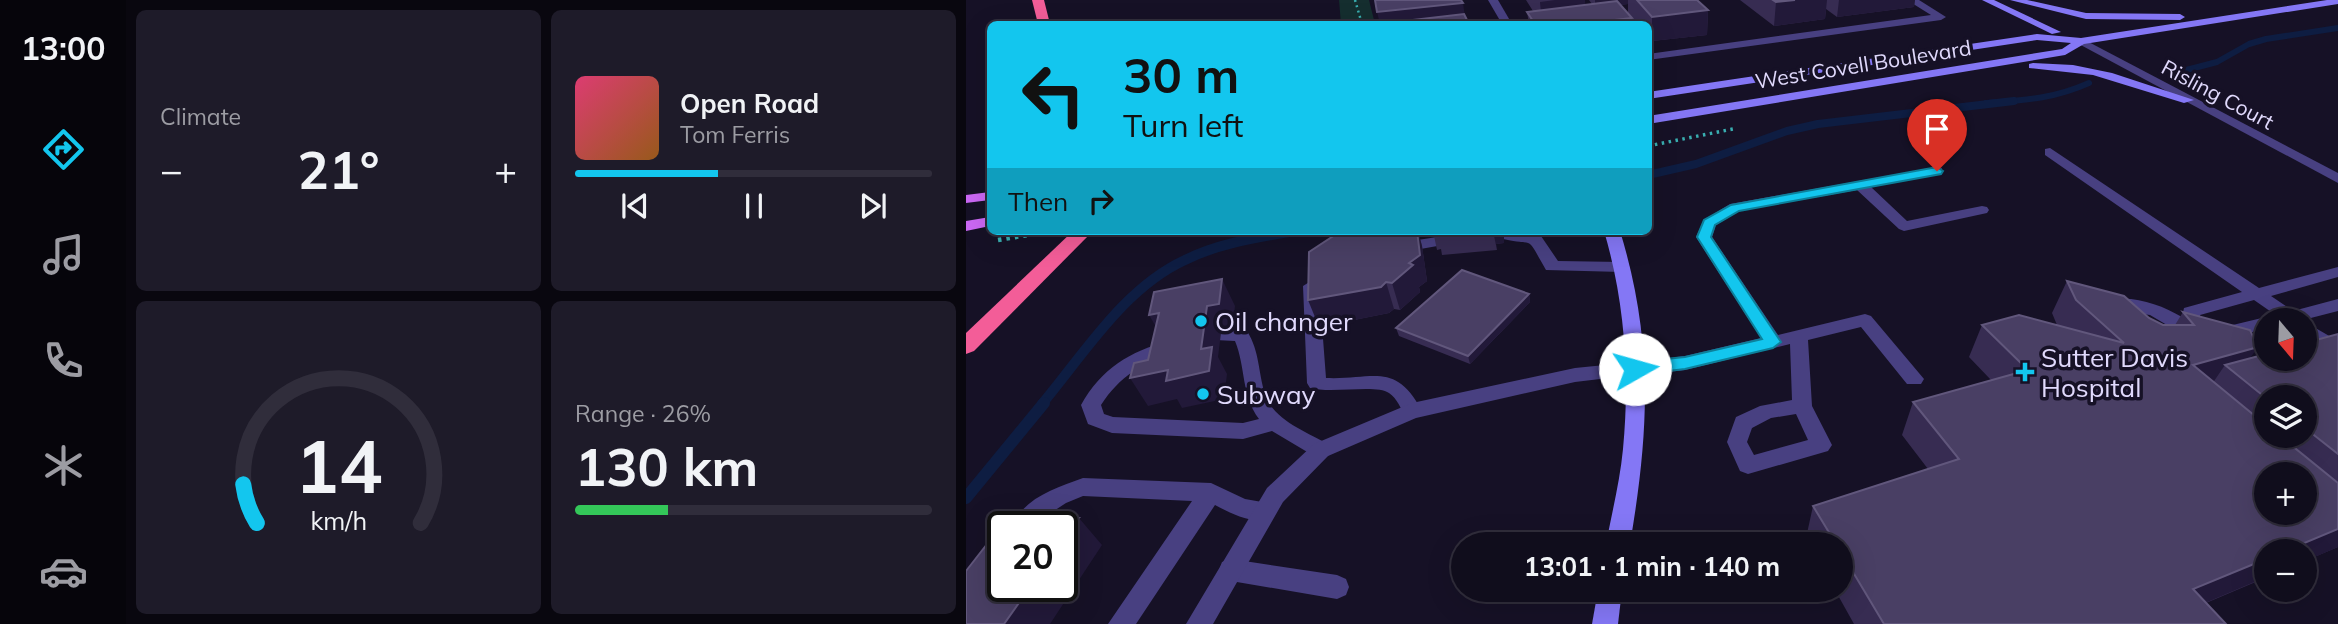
<!DOCTYPE html>
<html lang="en">
<head>
<meta charset="utf-8">
<style>
	body { margin:0; font-family:Mulish,sans-serif; background:#1e1b29; color:#f1f3f6; height:100vh; display:flex; flex-direction:column; font-size:26px; white-space:nowrap }
	* { box-sizing:border-box; margin:0 }
	p { font-size:23px; color:#9c9ca3 }
	.icon { flex:none; width:38px; height:38px; fill:none; stroke:currentColor; stroke-width:2; stroke-linecap:round; stroke-linejoin:round }
	.map { position:relative; flex:1; overflow:hidden }
	.panel { display:flex; flex-direction:column; gap:10px; padding:10px; background:#09070f; width:840px }
	.panel>* { flex:none }
	.top-card { position:absolute; left:21px; top:21px; width:665px; height:214px; border-radius:10px; box-shadow:0 7px 28px #0002,0 0 0 2px #302d3b; background:#13c6ee; color:#111; overflow:hidden }
	.needle { width:46px; rotate:161deg }
	.controls { position:absolute; left:1288px; top:308px; display:grid; gap:14px }
	.controls a { display:grid; place-items:center; width:63px; height:63px; border-radius:50%; background:#100d1c; box-shadow:0 7px 28px #0002,0 0 0 2px #302d3b; font-size:35px }
	.speed { position:absolute; left:21px; top:511px; display:flex; gap:14px; font-size:35px; font-weight:700; text-align:center }
	.speed>* { display:grid; place-content:center; width:91px; height:91px; border-radius:50%; background:#100d1c; box-shadow:0 7px 28px #0002,0 0 0 2px #302d3b; line-height:1 }
	.speed .limit { border:4px solid #111; border-radius:10px; background:#fff; color:#111 }
	.pin { position:absolute; display:grid; place-items:center; width:60px; height:60px; color:#fff; margin:-72px -30px; border-radius:50% 50% 50% 0; rotate:-45deg; box-shadow:0 0 7px #0007 }
	.pin .icon { rotate:45deg }
	.me { position:absolute; width:77px; margin:-38px; rotate:83deg; stroke-linejoin:round; filter:drop-shadow(0 0 5px #0008) }
	.turn { display:flex; align-items:center; gap:24px; height:147px; padding:0 21px; font-size:32px }
	.turn .icon { width:91px; height:91px; stroke-width:2.5 }
	.turn b { display:block; font-size:49px; line-height:60px }
	.then { display:flex; align-items:center; height:66px; padding:0 21px; background:#0003; gap:14px; font-size:26px }
	.big { font-size:52px; font-weight:700; line-height:1.1 }
	.panel .widget { flex:1; display:flex; flex-direction:column; justify-content:center; gap:10px; min-width:0; padding:0 24px; border-radius:10px; background:#1e1b29 }
	.panel .dial { align-items:center; gap:0 }
	.dial svg { height:182px; overflow:visible; fill:none; stroke:#302d3b; stroke-width:7; stroke-linecap:round; text-anchor:middle }
	.dial text { fill:#f1f3f6; stroke:none }
	.song { display:flex; align-items:center; gap:21px }
	.cover { width:84px; height:84px; border-radius:10px; background:linear-gradient(135deg,hsl(340 70% 55%),hsl(30 70% 35%)) }
	.played { height:7px; border-radius:4px; background:linear-gradient(90deg,#13c6ee 40%,#302d3b 40%) }
	.keys { display:flex; justify-content:space-around; direction:ltr }
	.heat { display:flex; justify-content:space-between; align-items:center; font-size:38px; direction:ltr }
	.charge { height:10px; border-radius:5px; background:linear-gradient(90deg,#34c759 26%,#302d3b 0) }
	.panel .tiles { flex:1; display:grid; gap:10px; grid-template-columns:repeat(2,1fr) }
	.trip { position:absolute; left:485px; top:532px; width:402px; height:70px; border-radius:35px; background:#100d1c; box-shadow:0 7px 28px #0002,0 0 0 2px #302d3b; font-weight:700; line-height:70px; text-align:center }
	main { display:flex; flex:1; min-height:0 }
	.tab-bar { display:flex; flex-direction:column; width:126px; justify-content:space-around; align-items:center; background:#06050b; color:#9c9ca3 }
	.tab-bar .icon { width:49px; height:49px }
	.tab-bar .on { color:#13c6ee }
	.tab-bar b { font-size:32px; color:#f1f3f6 }
	.map>svg:first-child { display:block }
</style>
</head>
<body>
<main>
<nav class="tab-bar">
<b>13:00</b>
<svg class="icon on" aria-label="directions" viewBox="0 0 24 24"><path d="M12 3l9 9-9 9-9-9zM9 14v-3h6M13 9l2 2-2 2"/></svg>
<svg class="icon" aria-label="music" viewBox="0 0 24 24"><path d="M9 18V5l10-2v13"/><circle cx="6" cy="18" r="3"/><circle cx="16" cy="16" r="3"/></svg>
<svg class="icon" aria-label="phone" viewBox="0 0 24 24"><path d="M5 4h4l2 5-3 2q2 4 5 5l2-3 5 2v4C11 20 4 13 5 4z"/></svg>
<svg class="icon" aria-label="climate" viewBox="0 0 24 24"><path d="M12 3v18M4 7l16 10M4 17L20 7"/></svg>
<svg class="icon" aria-label="car" viewBox="0 0 24 24"><path d="M5 17H2v-5l4-1 3-4h7l3 4 3 1v5h-3M9 17h6M6 11h13"/><circle cx="7" cy="17" r="2"/><circle cx="17" cy="17" r="2"/></svg>
</nav>
<section class="panel">
<div class="tiles">
<div class="widget"><p>Climate</p>
<div class="heat"><a>−</a><b class="big">21°</b><a>+</a></div>
</div>
<div class="widget">
<div class="song"><i class="cover"></i><div><b>Open Road</b><p>Tom Ferris</p></div></div>
<div class="played"></div>
<div class="keys"><svg class="icon" aria-label="previous" viewBox="0 0 24 24"><path d="M18 5L8 12l10 7zM5 5v14"/></svg><svg class="icon" aria-label="pause" viewBox="0 0 24 24"><path d="M8 5v14M16 5v14"/></svg><svg class="icon" aria-label="next" viewBox="0 0 24 24"><path d="M6 5l10 7-10 7zM19 5v14"/></svg></div>
</div>
<div class="widget dial"><svg viewBox="0 0 100 80">
<path d="M14 69A42 42 0 1 1 86 69"/>
<path d="M14 69A42 42 0 0 1 8 52" stroke="#13c6ee"/>
<text x="50" y="56" font-size="32" font-weight="700">14</text>
<text x="50" y="72" font-size="11">km/h</text>
</svg></div>
<div class="widget"><p>Range · 26%</p><b class="big">130 km</b><div class="charge"></div></div>
</div>
</section>
<div class="map">
<svg width="1372" height="624" viewBox="0 0 1372 624">
	<rect width="100%" height="100%" fill="#161126"/>
	<path fill="#152e2f" d="M373 0H403L409 24H375Z"/>
	<g fill="none" stroke-linecap="round" stroke-linejoin="round">
		<g stroke="#0e1d42" stroke-width="6">
			<path d="M1205 74 1251 62 1283 44 1300 39 1372 28"/>
			<path d="M1020 103C1059 100 1087 99 1123 83"/>
		</g>
		<g stroke="#0e1d42" stroke-width="8">
			<path d="M682 175 730 164 821 131 852 124 1048 101"/>
			<path d="M313 234 331 231"/>
		</g>
		<path stroke="#0e1d42" stroke-width="10" d="M76 404C118 354 158 288 219 260 251 244 288 238 323 232"/>
		<path stroke="#0e1d42" stroke-width="12" d="M0 498 78 403"/>
		<path stroke="#39aeb0" stroke-width="2.5" stroke-dasharray="2 3.5" stroke-linecap="butt" d="M389 0 396 24"/>
		<g stroke="#39aeb0" stroke-width="3.5" stroke-dasharray="2.5 4.5" stroke-linecap="butt">
			<path d="M682 146 767 129"/>
			<path d="M69 234 82 232"/>
		</g>
		<path stroke="#39aeb0" stroke-width="4.5" stroke-dasharray="3.5 5" stroke-linecap="butt" d="M32 240 80 232"/>
		<g fill="#484081" fill-rule="evenodd">
			<path d="M522 0H532L546 24H536Z"/>
			<path d="M941 0H953L980 17 975 20 682 60V54L965 15Z"/>
			<path d="M1084 148 1293 288 1372 267V277L1305 296 1327 311 1372 299V311L1337 320H1310L1311 316 1288 300 1234 315 1236 325 1233 329 1237 335 1234 339 1228 341 1184 315 1140 309 1137 305 1140 301C1165 294 1194 304 1216 317L1218 308 1276 292 1079 155V149Z"/>
			<path d="M971 167 976 168V174L905 187 941 221 1016 206 1021 207 1023 210 1021 213 938 231 933 229 891 190 773 211 750 225 746 237 812 335 899 314 905 316 958 379 955 384H941L895 327 842 340 846 406 866 445 862 451 782 474 774 471 761 442 770 417 794 406 826 400 824 344 719 370 669 376 662 374 659 369 662 364 669 362 719 356 795 338 730 237 738 220 764 204ZM830 414 842 440 788 455 781 442 786 428 805 418Z"/>
			<path d="M535 231H557L575 236 592 261 656 262 664 267 656 272 580 270C558 232 572 248 533 238L530 235Z"/>
			<path d="M471 237 479 242 477 245 432 253 424 248 432 243Z"/>
			<path d="M345 281 353 286 360 378C408 380 429 361 456 411L453 416 446 419 439 416C435 409 431 398 423 393 410 384 366 394 344 388L341 383 337 286Z"/>
			<path d="M1300 317 1307 320H1300V329L1256 339 1247 333 1250 329Z"/>
			<path d="M1339 322 1372 341V356L1339 336Z"/>
			<path d="M275 329 281 331C294 352 292 372 299 394 307 420 341 432 362 444L366 450 362 456 355 458 348 456 306 431 277 439 146 433 122 424 115 405C135 369 164 351 203 341L210 342 212 347 210 352C178 361 153 377 135 405L138 414 147 417 277 423 293 419C275 395 280 368 269 341L249 340 246 336 249 332Z"/>
			<path d="M117 478 245 483 279 499 307 504 310 511 307 518C287 525 266 514 249 505L170 624H142L226 501 117 496 100 503 77 518 70 527H45C58 498 89 488 117 478Z"/>
			<path d="M265 559 371 575 380 579 383 587 380 595 371 599 265 581 256 578 253 570 256 562Z"/>
		</g>
		<g fill="#484081" fill-rule="evenodd">
			<path d="M1115 38 1372 173V183L1111 43 1110 41Z"/>
			<path d="M669 362 676 364 679 369 676 374 609 382 450 418 362 456 317 502 247 624H220L301 488 348 444 446 403 609 368Z"/>
		</g>
		<g fill="#8477f5" fill-rule="evenodd">
			<path d="M1016 0H1028L1095 32 1086 34Z"/>
			<path d="M1044 0H1061L1120 13 1214 14 1219 17 1214 20 1120 19Z"/>
			<path d="M1361 0H1372V4L1118 44 1099 55 682 124V116L1096 49 1105 43 1071 40 682 99V92L1071 34 1115 38Z"/>
			<path d="M1067 63 1107 65 1146 73 1228 100 1218 103 1127 75 1063 68V64Z"/>
			<path d="M638 231H654C688 342 683 432 664 544H640C646 512 654 481 657 449 664 376 659 302 638 231Z"/>
			<path d="M632 590H656L652 624H626Z"/>
		</g>
		<g fill="#cb68f4" fill-rule="evenodd">
			<path d="M24 192V200L0 203V195Z"/>
			<path d="M24 217V226L0 231V221Z"/>
		</g>
		<g fill="#f35d98" fill-rule="evenodd">
			<path d="M66 0H78L84 24H72Z"/>
			<path d="M107 231H127L8 351 0 354V333Z"/>
		</g>
	</g>
	<g fill="#372c52" fill-rule="evenodd">
		<path d="M560 0H619V5L626 4 623 0H731L742 10 741 35 686 41 682 37V24H672L662 13V4L654 5 666 24H563L561 12 567 11Z"/>
		<path d="M774 0H949L948 7 871 17 860 9 859 19 808 26Z"/>
		<path d="M385 231H452L456 246 461 281 453 287 454 292 434 310 428 309 423 313 353 327Z"/>
		<path d="M467 231H538V243L530 244 531 250 476 255 475 249 471 250Z"/>
		<path d="M1101 281 1197 325H1209L1217 312 1284 358 1372 334V547L1240 603 1260 624H888L869 590H875V544H843L840 538 847 506 962 469 936 435 947 402 1025 380 1003 357 1016 325H1091L1086 313ZM1300 397H1339V436H1300Z"/>
		<path d="M563 294 564 302 504 364 433 336 430 328Z"/>
	</g>
	<g fill="#221939">
		<path d="M589 0H619L620 20 576 24 574 2Z"/>
		<path d="M629 0H662V4L629 8Z"/>
		<path d="M829 0H861L859 19 808 26 810 2Z"/>
		<path d="M873 0H949L948 7 871 17Z"/>
		<path d="M497 3 500 24H414L411 12Z"/>
		<path d="M742 10 741 35 686 41V17Z"/>
		<path d="M666 18V24H613Z"/>
		<path d="M451 231H452L456 246 461 281 453 287 454 292 434 310 426 283Z"/>
		<path d="M527 231H538V243L530 244 531 250Z"/>
		<path d="M256 279 269 306 266 331 255 333 252 357 261 374 258 399 216 408 211 399 182 406 164 378 235 349 241 306Z"/>
		<path d="M420 282 428 309 423 313 353 327 342 300Z"/>
		<path d="M563 294 564 302 504 364 502 356Z"/>
		<path d="M193 313 199 342 183 315Z"/>
		<path d="M1292 347 1272 375 1259 365 1244 387 1227 365Z"/>
		<path d="M113 518 136 545 84 624H38L65 586H96V541Z"/>
		<path d="M1372 529V547L1339 561V551H1319Z"/>
		<path d="M1300 559V577L1199 620 1227 589Z"/>
	</g>
	<g fill="#493f64" stroke="#61577c" stroke-width="2" fill-rule="evenodd">
		<path d="M409 0H495L497 3 411 12Z"/>
		<path d="M671 0H731L742 10 686 17Z"/>
		<path d="M807 0H829L810 2Z"/>
		<path d="M651 1 666 18 613 24H569L561 12Z"/>
		<path d="M498 14 503 24H412Z"/>
		<path d="M385 231H451L454 255 443 263 447 265 426 283 420 282 415 287 342 300 343 252 372 233Z"/>
		<path d="M496 270 563 294 502 356 430 328Z"/>
		<path d="M256 279 253 304 241 306 235 349 246 347 243 371 200 381 202 370 164 378 168 363 182 360 193 313 183 315 188 292Z"/>
		<path d="M1101 281 1158 296 1183 318 1197 325H1228L1217 312 1284 330 1292 347 1227 365 1300 425V436H1314L1372 483V529L1319 551H1300V559L1227 589 1260 624H918L875 552V544H870L847 506 993 459 947 402 1062 370 1016 325 1053 315 1158 343 1110 300ZM1300 474H1339V513H1300Z"/>
		<path d="M1372 334V454L1339 428V397L1300 398 1259 365 1300 354V359H1339V343Z"/>
		<path d="M43 516 113 518 96 541V527H37V586H65L38 624H0V571Z"/>
	</g>
	<path fill="#13c6ee" stroke="#0c819b" stroke-width="2" d="M971 167 977 171 975 174 773 211 749 225 745 237 815 342 807 348 719 369 669 375 663 373 661 369 663 364 669 362 719 357 796 339 731 237 738 220 765 205Z"/>
	<g fill="#13c6ee" stroke="#161126" stroke-width="2.5">
		<circle cx="235" cy="321" r="7"/>
		<path d="M1055.5 361.5h7v7h7v7h-7v7h-7v-7h-7v-7h7z"/>
		<circle cx="237" cy="394" r="7"/>
	</g>
	<g text-anchor="middle" dominant-baseline="central" stroke-width="7" stroke-linejoin="round" paint-order="stroke">
		<g font-size="21" fill="#e0d9fc" stroke="#161126">
			<text transform="translate(897 64) rotate(-9)">West Covell Boulevard</text>
			<text transform="translate(1252 94) rotate(28)">Risling Court</text>
		</g>
		<g font-size="26" fill="#e0d9fc" stroke="#161126" text-anchor="start">
			<text x="249" y="321">Oil changer</text>
			<text x="1075" y="357">Sutter Davis<tspan x="1075" dy="30">Hospital</tspan></text>
			<text x="251" y="394">Subway</text>
		</g>
	</g>
</svg>
<div class="controls">
<a><svg class="needle" viewBox="-14 -14 28 28"><path d="M0-13l5 13h-10z" fill="#e53935"/><path d="M0 13l5-13h-10z" fill="#9c9ca3"/></svg></a>
<a><svg class="icon" aria-label="layers" viewBox="0 0 24 24"><path d="M12 4l9 5-9 5-9-5zM3 14l9 5 9-5"/></svg></a>
<a>+</a>
<a>−</a>
</div>
<div class="speed"><div class="limit">20</div></div>
<div class="pin" style="left:971px;top:171px;background:#d93025"><svg class="icon" aria-label="arrive" viewBox="0 0 24 24"><path d="M6 21V4h12l-3 4 3 4H6"/></svg></div>
<svg class="me" style="left:669px;top:369px" viewBox="-20 -20 40 40"><circle r="19" fill="#fff"/><path d="M0-13L10 11 0 6-10 11z" fill="#13c6ee"/></svg>
<div class="trip">13:01 · 1 min · 140 m</div>
<div class="top-card">
<div class="turn"><svg class="icon" aria-label="left" viewBox="0 0 24 24"><path d="M17 20v-9H6M10 6l-5 5 5 5"/></svg><div><b>30 m</b>Turn left</div></div>
<div class="then">Then<svg class="icon" aria-label="right" viewBox="0 0 24 24"><path d="M7 20v-9h11M14 6l5 5-5 5"/></svg></div>
</div>
</div>
</main>
</body>
</html>
